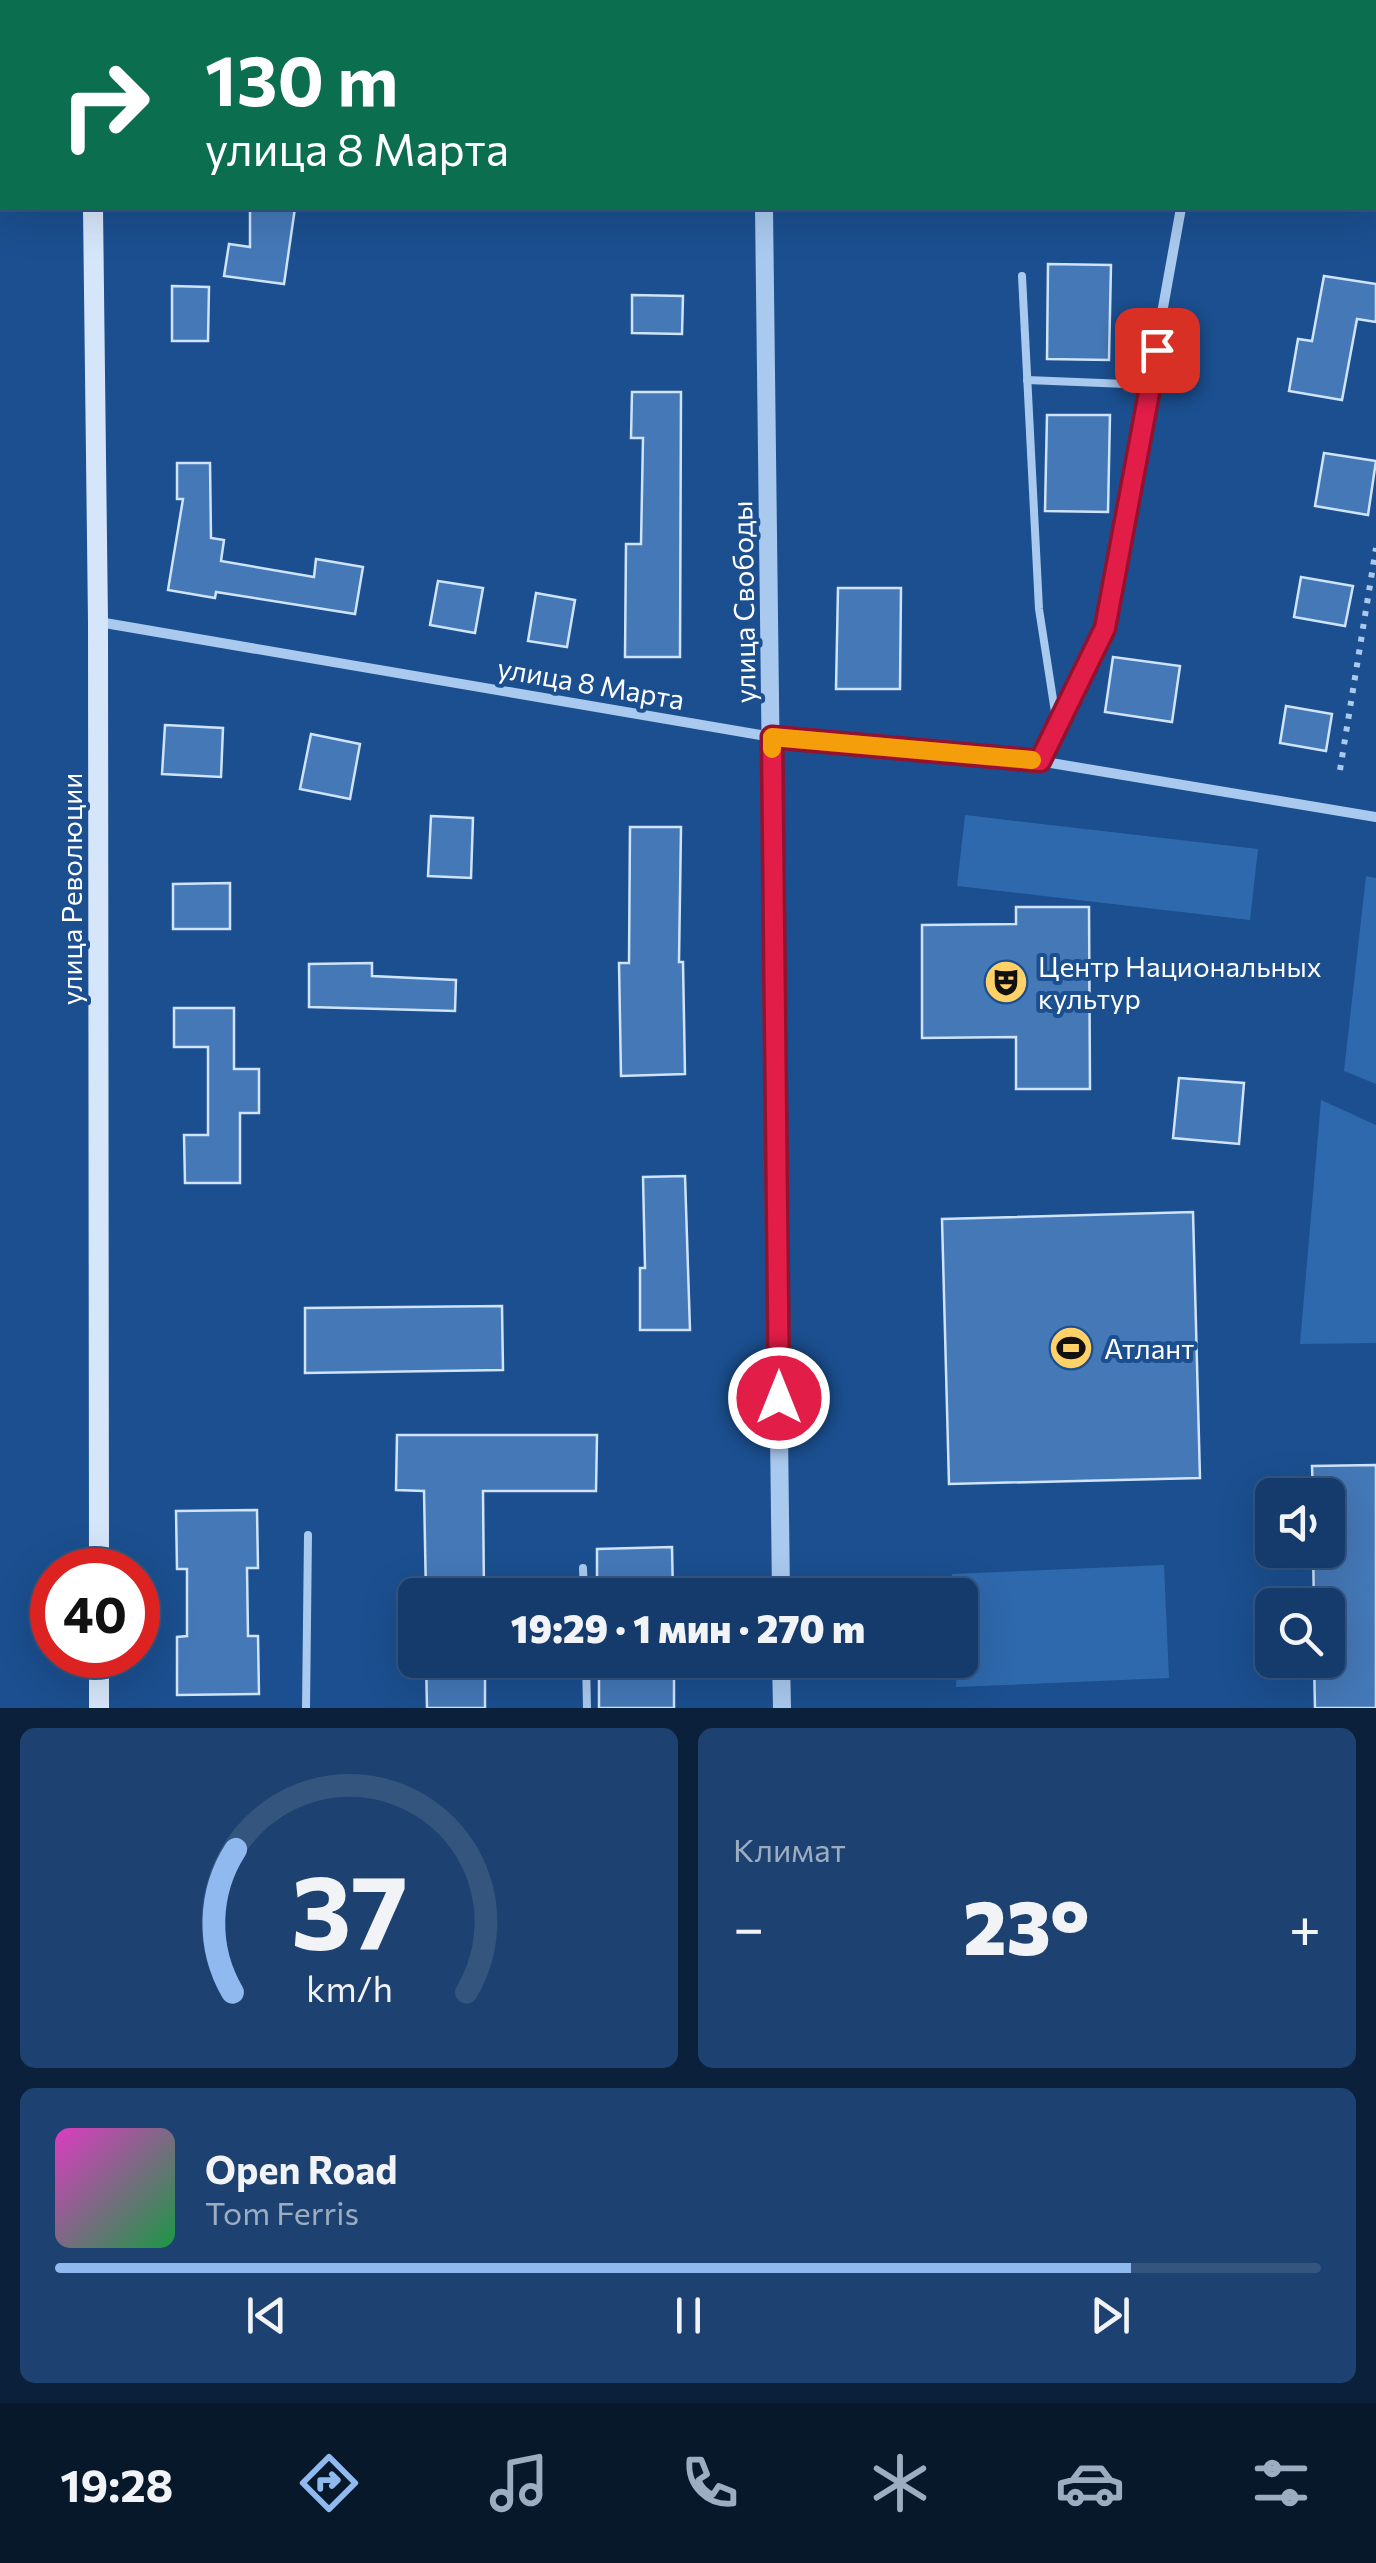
<!DOCTYPE html>
<html lang="ru">
<head>
<meta charset="utf-8">
<style>
	body { margin:0; font-family:Commissioner,sans-serif; background:#1d4271; color:#f1f3f6; height:100vh; display:flex; flex-direction:column; font-size:38px; white-space:nowrap }
	* { box-sizing:border-box; margin:0 }
	p { font-size:32px; color:#9dadc1 }
	.icon { flex:none; width:55px; height:55px; fill:none; stroke:currentColor; stroke-width:2; stroke-linecap:round; stroke-linejoin:round }
	.map { position:relative; height:1708px; overflow:hidden }
	.sheet { display:flex; flex-direction:column; gap:20px; padding:20px; background:#0b203b; flex:1 }
	.sheet>* { flex:none }
	.banner { position:absolute; left:0px; top:0px; width:1378px; height:210px; box-shadow:0 10px 40px #0002,0 0 0 2px #33557e; background:#0b6e4f; color:#fff; overflow:hidden }
	.buttons { position:absolute; left:1255px; top:1478px; display:grid; gap:20px }
	.buttons a { display:grid; place-items:center; width:90px; height:90px; border-radius:15px; background:#143b6b; box-shadow:0 10px 40px #0002,0 0 0 2px #33557e; font-size:50px }
	.speed { position:absolute; left:30px; top:1548px; display:flex; gap:20px; font-size:50px; font-weight:700; text-align:center }
	.speed>* { display:grid; place-content:center; width:130px; height:130px; border-radius:50%; background:#143b6b; box-shadow:0 10px 40px #0002,0 0 0 2px #33557e; line-height:1 }
	.speed .limit { border:15px solid #d22; background:#fff; color:#111 }
	.pin { position:absolute; display:grid; place-items:center; width:85px; height:85px; color:#fff; margin:-42px; border-radius:20px; box-shadow:0 5px 15px #0006 }
	.me { position:absolute; width:110px; margin:-55px; rotate:0deg; stroke-linejoin:round; filter:drop-shadow(0 0 8px #0008) }
	.turn { display:flex; align-items:center; gap:35px; height:210px; padding:0 40px; font-size:45px }
	.turn .icon { width:130px; height:130px; stroke-width:2.5 }
	.turn b { display:block; font-size:70px; line-height:85px }
	.big { font-size:75px; font-weight:800; line-height:1.1 }
	.sheet .widget { flex:1; display:flex; flex-direction:column; justify-content:center; gap:15px; min-width:0; padding:0 35px; border-radius:15px; background:#1d4271 }
	.sheet .dial { align-items:center; gap:0 }
	.dial svg { height:260px; overflow:visible; fill:none; stroke:#33557e; stroke-width:7; stroke-linecap:round; text-anchor:middle }
	.dial text { fill:#f1f3f6; stroke:none }
	.song { display:flex; align-items:center; gap:30px }
	.cover { width:120px; height:120px; border-radius:15px; background:linear-gradient(135deg,hsl(310 70% 55%),hsl(140 70% 35%)) }
	.played { height:10px; border-radius:5px; background:linear-gradient(90deg,#90b9f0 85%,#33557e 85%) }
	.keys { display:flex; justify-content:space-around; direction:ltr }
	.heat { display:flex; justify-content:space-between; align-items:center; font-size:55px; direction:ltr }
	.sheet .tiles { flex:1; display:grid; gap:20px; grid-template-columns:1fr 1fr }
	.widget:last-child { grid-column:span 2 }
	.trip { position:absolute; left:398px; top:1578px; width:580px; height:100px; border-radius:15px; background:#143b6b; box-shadow:0 10px 40px #0002,0 0 0 2px #33557e; font-weight:800; line-height:100px; text-align:center }
	.tabs { display:flex; height:160px; justify-content:space-around; align-items:center; background:#08182b; color:#9dadc1 }
	.tabs .icon { width:70px; height:70px }
	.tabs .selected { color:#90b9f0 }
	.tabs b { font-size:45px; color:#f1f3f6 }
	.map>svg:first-child { display:block }
</style>
</head>
<body>
<div class="map">
<svg width="1376" height="1708" viewBox="0 0 1376 1708">
	<rect width="100%" height="100%" fill="#1b4f8f"/>
	<g fill="#2e69ad">
		<path d="M965 815 1258 849 1250 920 957 886Z"/>
		<path d="M1366 876 1376 878V1084L1344 1071Z"/>
		<path d="M1321 1100 1376 1125V1343L1300 1344Z"/>
		<path d="M1164 1565 1169 1678 956 1687 960 1595H952V1574Z"/>
	</g>
	<g fill="#4478b7" stroke="#cfe3fa" stroke-width="2.5">
		<path d="M250 208H295L284 284 224 276 229 244 250 247Z"/>
		<path d="M1048 264 1111 265 1109 360 1047 359Z"/>
		<path d="M1324 276 1376 284V322L1357 319 1342 400 1289 391 1298 339 1312 341Z"/>
		<path d="M172 286 209 287 208 341H172Z"/>
		<path d="M632 295 683 296 682 334 632 333Z"/>
		<path d="M632 392H681L680 657H625L626 544H641L643 438H631Z"/>
		<path d="M1047 415H1110L1108 512 1045 511Z"/>
		<path d="M1324 453 1376 461 1368 515 1315 506Z"/>
		<path d="M177 463H210L211 538 224 540 221 561 314 577 316 559 363 567 355 614 216 592 215 598 168 590 183 499H177Z"/>
		<path d="M1301 577 1353 586 1345 626 1294 617Z"/>
		<path d="M438 581 483 588 475 633 430 625Z"/>
		<path d="M838 588H901L900 689H836Z"/>
		<path d="M536 593 575 600 567 647 528 641Z"/>
		<path d="M1113 657 1180 666 1172 722 1105 712Z"/>
		<path d="M1286 706 1332 714 1326 751 1280 743Z"/>
		<path d="M165 725 223 728 221 777 162 774Z"/>
		<path d="M311 734 360 744 350 799 300 789Z"/>
		<path d="M431 816 473 818 471 878 428 876Z"/>
		<path d="M630 827H681L679 962H683L685 1074 621 1076 619 963H629Z"/>
		<path d="M230 883V929H173V884Z"/>
		<path d="M1016 907H1089L1090 1089H1016V1037L922 1038V925L1016 924Z"/>
		<path d="M372 963V976L456 980 455 1011 309 1007V964Z"/>
		<path d="M174 1008H234V1069H259V1113H240V1183H185L184 1135H208V1047H174Z"/>
		<path d="M1179 1078 1244 1083 1239 1144 1173 1138Z"/>
		<path d="M685 1176 690 1330H640V1268H645L643 1177Z"/>
		<path d="M1193 1212 1200 1478 949 1484 942 1219Z"/>
		<path d="M502 1306 503 1370 305 1373V1308Z"/>
		<path d="M397 1435H597L596 1491H483L484 1595H426L424 1491 396 1490Z"/>
		<path d="M1376 1465V1708H1315L1314 1660H1328V1605H1314L1313 1550H1328V1495H1313L1312 1466Z"/>
		<path d="M257 1510 258 1568H247L248 1636H258L259 1694 177 1695V1637L187 1636V1569H177L176 1511Z"/>
		<path d="M672 1547 673 1595H597V1549Z"/>
		<path d="M426 1660H485V1708H427Z"/>
		<rect x="599" y="1660" width="75" height="48"/>
	</g>
	<g fill="none" stroke-linecap="round" stroke-linejoin="round">
		<path stroke="#a9c9ee" stroke-width="6" stroke-dasharray="5 8" stroke-linecap="butt" d="M1340 770 1376 548"/>
		<g stroke="#a9c9ee" stroke-width="8">
			<path d="M0 60H2"/>
			<path d="M1022 276 1039 609 1057 725"/>
			<path d="M1027 380 1151 385"/>
			<path d="M583 1568 584 1595"/>
			<path d="M586 1660 587 1708"/>
			<path d="M306 1708 308 1535"/>
		</g>
		<g stroke="#a9c9ee" stroke-width="10">
			<path d="M1215 2V0"/>
			<path d="M99 622 772 737 1039 761 1376 817"/>
			<path d="M1039 761 1105 628 1181 208"/>
		</g>
		<g stroke="#a9c9ee" stroke-width="18">
			<path d="M761 0V2"/>
			<path d="M764 208 781 1595"/>
			<path d="M781 1660 782 1708"/>
		</g>
		<g stroke="#d6e6fa" stroke-width="20">
			<path d="M92 2V0"/>
			<path d="M93 208 98 622 99 1570"/>
			<path d="M99 1655V1708"/>
		</g>
	</g>
	<g fill="none" stroke-linecap="round" stroke-linejoin="round">
		<g stroke="#92132f" stroke-width="25">
			<path id="route" d="M779 1398 772 737 1040 761 1105 628 1157 350"/>
		</g>
		<use href="#route" stroke="#e11d48" stroke-width="18"/>
		<path stroke="#f59e0b" stroke-width="18" d="M772 749V737L1032 760"/>
	</g>
	<defs>
		<g id="theatre-disc" transform="scale(2.25)"><circle r="9.5" fill="#ffd166" stroke="#1b4f8f"/><path d="M-5-5.5Q0-4 5-5.5V0Q5 5 0 6Q-5 5-5 0ZM-3.3-2.5H-1v1.5H-3.3ZM1-2.5H3.3v1.5H1ZM-2.8 1Q0 5.5 2.8 1Z" fill="#111"/></g>
		<g id="stadium-disc" transform="scale(2.25)"><circle r="9.5" fill="#ffd166" stroke="#1b4f8f"/><path d="M0-5a6.5 5 0 1 0 0 10a6.5 5 0 1 0 0-10ZM-3.5-1.8h7v3.6h-7Z" fill="#111"/></g>
	</defs>
	<g fill-rule="evenodd">
		<use href="#theatre-disc" x="1006" y="982"/>
		<use href="#stadium-disc" x="1071" y="1348"/>
	</g>
	<g text-anchor="middle" dominant-baseline="central" stroke-width="8" stroke-linejoin="round" paint-order="stroke">
		<g font-size="28" fill="#fff" stroke="#1b4f8f">
			<text transform="translate(743 602) rotate(-91)">улица Свободы</text>
			<text transform="translate(591 683) rotate(10)">улица 8 Марта</text>
			<text transform="translate(71 889) rotate(-90)">улица Революции</text>
		</g>
		<g font-size="28" fill="#fff" stroke="#1b4f8f" text-anchor="start">
			<text x="1038" y="966">Центр Национальных<tspan x="1038" dy="32">культур</tspan></text>
			<text x="1104" y="1348">Атлант</text>
		</g>
	</g>
</svg>
<div class="buttons">
<a><svg class="icon" aria-label="sound" viewBox="0 0 24 24"><path d="M4 9h4l5-4v14l-5-4H4zM17 9q2 3 0 6"/></svg></a>
<a><svg class="icon" aria-label="search" viewBox="0 0 24 24"><circle cx="10" cy="10" r="6"/><path d="M15 15l6 6"/></svg></a>
</div>
<div class="speed"><div class="limit">40</div></div>
<div class="pin" style="left:1157px;top:350px;background:#d93025"><svg class="icon" aria-label="arrive" viewBox="0 0 24 24"><path d="M6 21V4h12l-3 4 3 4H6"/></svg></div>
<svg class="me" style="left:779px;top:1398px" viewBox="-20 -20 40 40"><circle r="17" fill="#e11d48" stroke="#fff" stroke-width="3"/><path d="M0-11L8 9 0 5-8 9z" fill="#fff"/></svg>
<div class="trip">19:29 · 1 мин · 270 m</div>
<div class="banner">
<div class="turn"><svg class="icon" aria-label="right" viewBox="0 0 24 24"><path d="M7 20v-9h11M14 6l5 5-5 5"/></svg><div><b>130 m</b>улица 8 Марта</div></div>
</div>
</div>
<section class="sheet">
<div class="tiles">
<div class="widget dial"><svg viewBox="0 0 100 80">
<path d="M14 69A42 42 0 1 1 86 69"/>
<path d="M14 69A42 42 0 0 1 15 25" stroke="#90b9f0"/>
<text x="50" y="56" font-size="32" font-weight="700">37</text>
<text x="50" y="72" font-size="11">km/h</text>
</svg></div>
<div class="widget"><p>Климат</p>
<div class="heat"><a>−</a><b class="big">23°</b><a>+</a></div>
</div>
<div class="widget">
<div class="song"><i class="cover"></i><div><b>Open Road</b><p>Tom Ferris</p></div></div>
<div class="played"></div>
<div class="keys"><svg class="icon" aria-label="previous" viewBox="0 0 24 24"><path d="M18 5L8 12l10 7zM5 5v14"/></svg><svg class="icon" aria-label="pause" viewBox="0 0 24 24"><path d="M8 5v14M16 5v14"/></svg><svg class="icon" aria-label="next" viewBox="0 0 24 24"><path d="M6 5l10 7-10 7zM19 5v14"/></svg></div>
</div>
</div>
</section>
<nav class="tabs">
<b>19:28</b>
<svg class="icon selected" aria-label="directions" viewBox="0 0 24 24"><path d="M12 3l9 9-9 9-9-9zM9 14v-3h6M13 9l2 2-2 2"/></svg>
<svg class="icon" aria-label="music" viewBox="0 0 24 24"><path d="M9 18V5l10-2v13"/><circle cx="6" cy="18" r="3"/><circle cx="16" cy="16" r="3"/></svg>
<svg class="icon" aria-label="phone" viewBox="0 0 24 24"><path d="M5 4h4l2 5-3 2q2 4 5 5l2-3 5 2v4C11 20 4 13 5 4z"/></svg>
<svg class="icon" aria-label="climate" viewBox="0 0 24 24"><path d="M12 3v18M4 7l16 10M4 17L20 7"/></svg>
<svg class="icon" aria-label="car" viewBox="0 0 24 24"><path d="M5 17H2v-5l4-1 3-4h7l3 4 3 1v5h-3M9 17h6M6 11h13"/><circle cx="7" cy="17" r="2"/><circle cx="17" cy="17" r="2"/></svg>
<svg class="icon" aria-label="filters" viewBox="0 0 24 24"><path d="M4 7h16M4 17h16"/><circle cx="9" cy="7" r="2"/><circle cx="15" cy="17" r="2"/></svg>
</nav>
</body>
</html>
